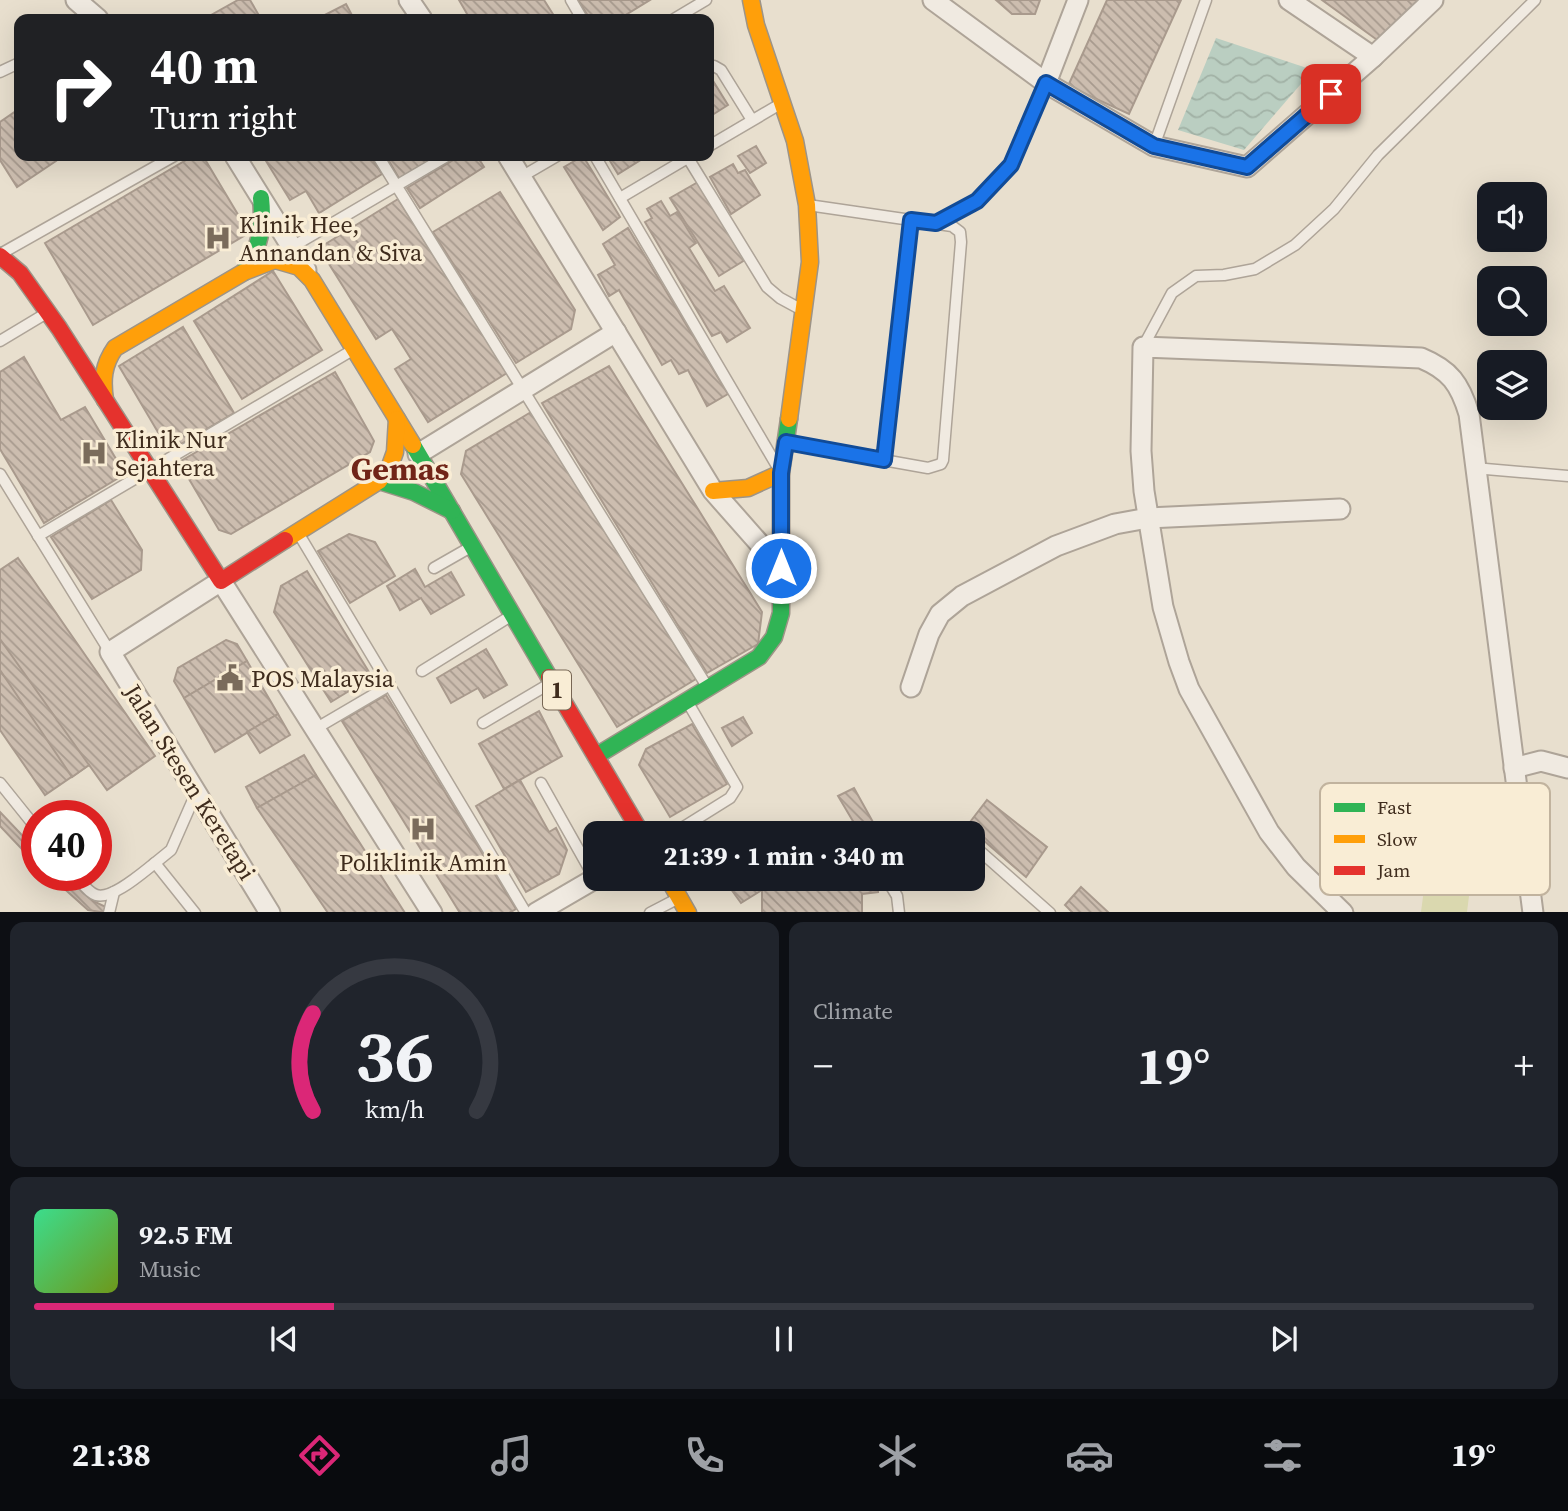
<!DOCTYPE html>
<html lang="en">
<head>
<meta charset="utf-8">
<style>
	body { margin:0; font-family:"Source Serif 4",serif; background:#20242c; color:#f1f3f6; height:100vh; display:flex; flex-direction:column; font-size:26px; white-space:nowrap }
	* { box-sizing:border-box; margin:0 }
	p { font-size:23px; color:#9ea1a6 }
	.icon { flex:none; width:38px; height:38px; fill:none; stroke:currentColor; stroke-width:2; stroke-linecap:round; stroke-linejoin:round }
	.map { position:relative; height:912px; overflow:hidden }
	.side { display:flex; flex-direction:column; gap:10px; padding:10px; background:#0d0f14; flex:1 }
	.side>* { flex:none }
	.banner { position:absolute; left:14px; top:14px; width:700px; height:147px; border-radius:14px; box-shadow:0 7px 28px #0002; background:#202124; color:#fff; overflow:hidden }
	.buttons { position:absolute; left:1477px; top:182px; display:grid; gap:14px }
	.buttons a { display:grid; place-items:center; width:70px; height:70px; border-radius:14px; background:#171b24; box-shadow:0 7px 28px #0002; font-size:35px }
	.speed { position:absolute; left:21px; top:800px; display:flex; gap:14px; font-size:35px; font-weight:700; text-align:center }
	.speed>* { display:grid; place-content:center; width:91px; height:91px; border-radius:50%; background:#171b24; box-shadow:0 7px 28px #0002; line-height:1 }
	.speed .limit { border:10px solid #d22; background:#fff; color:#111 }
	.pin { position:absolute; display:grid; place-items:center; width:60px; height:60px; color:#fff; margin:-30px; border-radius:14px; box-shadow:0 4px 10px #0006 }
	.me { position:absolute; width:77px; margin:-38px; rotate:0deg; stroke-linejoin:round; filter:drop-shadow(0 0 5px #0008) }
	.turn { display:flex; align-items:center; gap:24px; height:147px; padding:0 21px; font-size:32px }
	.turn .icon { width:91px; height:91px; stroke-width:2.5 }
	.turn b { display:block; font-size:49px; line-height:60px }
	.big { font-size:52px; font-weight:700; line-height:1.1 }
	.side .card { flex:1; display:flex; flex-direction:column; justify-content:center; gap:10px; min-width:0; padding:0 24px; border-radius:14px; background:#20242c }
	.side .dial { align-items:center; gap:0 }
	.dial svg { height:182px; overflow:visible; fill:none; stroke:#363941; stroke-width:7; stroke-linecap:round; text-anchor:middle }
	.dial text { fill:#f1f3f6; stroke:none }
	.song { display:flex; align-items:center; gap:21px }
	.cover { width:84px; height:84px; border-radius:10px; background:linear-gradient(135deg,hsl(150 70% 55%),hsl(80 70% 35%)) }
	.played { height:7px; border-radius:4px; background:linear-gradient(90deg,#db2777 20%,#363941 20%) }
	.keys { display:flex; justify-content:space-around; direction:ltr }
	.heat { display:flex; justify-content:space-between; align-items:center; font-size:38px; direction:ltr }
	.side .tiles { flex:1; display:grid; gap:10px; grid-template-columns:1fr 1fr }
	.card:last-child { grid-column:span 2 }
	.trip { position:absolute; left:583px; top:821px; width:402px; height:70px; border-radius:14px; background:#171b24; box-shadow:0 7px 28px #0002; font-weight:700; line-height:70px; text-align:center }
	.menu { display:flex; height:112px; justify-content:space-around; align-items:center; background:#090b0e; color:#9ea1a6 }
	.menu .icon { width:49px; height:49px }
	.menu .current { color:#db2777 }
	.menu b { font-size:32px; color:#f1f3f6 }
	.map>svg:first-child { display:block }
</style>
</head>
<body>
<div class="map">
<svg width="1568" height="913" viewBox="0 0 1568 913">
	<defs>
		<pattern id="water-waves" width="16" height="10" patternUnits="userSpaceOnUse" patternTransform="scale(1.75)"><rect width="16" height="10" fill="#bacec1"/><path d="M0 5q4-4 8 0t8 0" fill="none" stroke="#a1b1a5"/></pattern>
		<pattern id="building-back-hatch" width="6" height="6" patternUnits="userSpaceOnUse" patternTransform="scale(1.75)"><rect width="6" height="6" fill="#ccbdaf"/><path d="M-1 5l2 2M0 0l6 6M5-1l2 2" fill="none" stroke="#a79a8e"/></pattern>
	</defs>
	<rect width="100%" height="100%" fill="#e8dfce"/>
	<path fill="#dad8af" d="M1430 843 1475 848 1467 912H1421Z"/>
	<path fill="url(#water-waves)" d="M1216 38 1313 70 1244 150 1178 130Z"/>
	<g fill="url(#building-back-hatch)" stroke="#a99a8d" stroke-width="2">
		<path d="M238 0H250L261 19H204Z"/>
		<path d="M459 0H544L556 19H470Z"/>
		<path d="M578 0H650L619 19H590Z"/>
		<path d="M996 0H1040L1035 14H1012Z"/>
		<path d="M1107 0H1181L1129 114 1068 86Z"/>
		<path d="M1322 0H1419L1380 42Z"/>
		<path d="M346 4 354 19H317Z"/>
		<path d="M710 76 728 105 709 117V77Z"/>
		<path d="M19 109V156H53L56 161 17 187 0 160V122Z"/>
		<path d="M756 146 766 163 750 173 738 156Z"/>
		<path d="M193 156H203L249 233 93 325 45 243Z"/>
		<path d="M263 156H370L382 174 319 213 306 191 290 200Z"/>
		<path d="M386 156H438L400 180Z"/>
		<path d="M460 156H477L484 167 420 208 407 188Z"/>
		<path d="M583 156 620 217 603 230 564 167Z"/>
		<path d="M607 156H647L618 174Z"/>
		<path d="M733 164 738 173 745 170 760 195 731 214 710 177Z"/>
		<path d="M698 182 745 260 719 276 670 198Z"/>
		<path d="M500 192 575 310 571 329 516 363 433 232Z"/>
		<path d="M398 199 507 373 428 422 395 369 411 359 392 329 376 339 319 248Z"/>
		<path d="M661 201 670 216 677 212 696 243 689 248 715 291 724 286 750 328 727 342 721 332 712 336 645 222 652 218 647 209Z"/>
		<path d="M628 228 728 394 707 406 688 370 679 374 671 360 662 365 619 290 609 296 598 275 615 265 603 244Z"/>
		<path d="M273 271 322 350 242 399 194 321Z"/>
		<path d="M183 327 234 413 169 451 119 366Z"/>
		<path d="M24 357 61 420 85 407 125 474 44 523 0 449V372Z"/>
		<path d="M609 366 762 612 758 644 707 673 542 403Z"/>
		<path d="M335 372 374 441 370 452 231 534 219 530 179 462Z"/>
		<path d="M531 412 696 679 617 727 461 474 466 451Z"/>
		<path d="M111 500 142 550 141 570 92 599 51 537Z"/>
		<path d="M349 534 375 542 395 576 350 603 318 551Z"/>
		<path d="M18 558 155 756 107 790 89 765 45 795 0 730V570Z"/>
		<path d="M415 569 425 587 451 572 464 595 431 614 421 598 400 610 387 586Z"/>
		<path d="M307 571 372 677 331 702 274 612 281 586Z"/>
		<path d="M0 639 89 765 72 777 0 670Z"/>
		<path d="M226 640 237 644 247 661 184 698 174 681 178 668Z"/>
		<path d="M486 649 507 685 484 698 478 688 451 703 437 678Z"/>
		<path d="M247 661 278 714 215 752 184 698Z"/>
		<path d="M386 695 516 909 509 913H460L342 721Z"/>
		<path d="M539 711 562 756 504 789 479 744Z"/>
		<path d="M278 714 290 735 260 753 247 732Z"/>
		<path d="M743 717 752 733 732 746 722 728Z"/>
		<path d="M692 724 727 784 670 817 639 765 646 749Z"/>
		<path d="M304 755 316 775 257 808 246 787Z"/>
		<path d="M316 775 405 913H328L257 808Z"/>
		<path d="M520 780 549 832 556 828 567 850 559 874 526 892 476 806Z"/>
		<path d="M854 788 879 833H860L838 796Z"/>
		<path d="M987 800 1047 847 1026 877 967 826Z"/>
		<path d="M0 812 37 851V865L0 826Z"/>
		<path d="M49 875H64L93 901 108 908 107 913 88 910Z"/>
		<path d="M723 878H878V892L862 894V913H762V890L741 903Z"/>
		<path d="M1081 887 1109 913H1073L1065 905Z"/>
	</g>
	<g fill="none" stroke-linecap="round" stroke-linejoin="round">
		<g stroke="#aea498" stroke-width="13">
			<g id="lane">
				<path d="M571 0 582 19"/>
				<path d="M674 19 706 0"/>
				<path d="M709 68 714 66 721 70 752 120"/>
				<path d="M0 72 19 63"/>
				<path d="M709 146 782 103"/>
				<path d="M1154 146 1206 0"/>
				<path d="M378 156 708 688"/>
				<path d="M595 156 777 466"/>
				<path d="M688 158 767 287 780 298 804 311"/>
				<path d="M521 177 557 156"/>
				<path d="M620 198 691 156"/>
				<path d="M937 223 977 201 1011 165 1046 83"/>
				<path d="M292 247 447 156"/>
				<path d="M4 252 174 156"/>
				<path d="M0 341 45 314"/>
				<path d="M1143 347 1172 293 1196 276 1224 275 1255 269 1295 245 1334 209 1378 155 1535 0"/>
				<path d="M788 443 928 468 941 464 943 460 961 242 960 232 952 226 808 205"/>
				<path d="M884 460 911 220"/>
				<path d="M1474 468 1568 476"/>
				<path d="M0 474 110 652"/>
				<path d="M38 536 351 351"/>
				<path d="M300 536 526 913"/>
				<path d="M434 568 469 548"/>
				<path d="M422 671 509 617"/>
				<path d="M483 723 549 684"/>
				<path d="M315 729 390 685"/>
				<path d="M0 783 37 829"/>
				<path d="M541 783 595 879"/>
				<path d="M674 833 730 798 737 787 687 701"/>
				<path d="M811 833H825"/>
				<path d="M973 845 1050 913"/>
				<path d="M75 875C81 881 87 892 96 895 112 900 142 873 155 863"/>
				<path d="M886 878 897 896 899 913"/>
				<path d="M109 913 114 892"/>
				<path d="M195 913 155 863 171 850 196 793"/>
				<path d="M650 913 675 900"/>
			</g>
		</g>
		<g stroke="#aea498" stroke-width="23">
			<g id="street">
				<path d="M76 0 98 19"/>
				<path d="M409 0 422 19"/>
				<path d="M933 0 1046 83 1154 146 1247 167 1373 57 1433 0"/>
				<path d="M1289 0 1373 57"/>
				<path d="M1046 83 1078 0"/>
				<path d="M235 156 306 270"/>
				<path d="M508 156 713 491 781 568"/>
				<path d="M418 454 616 332"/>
				<path d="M911 687 929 634 940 614 962 596 1056 546 1115 524 1148 518 1340 509"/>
				<path d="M1514 768 1541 761 1568 768"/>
				<path d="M270 913 110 652 221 581 432 913"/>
				<path d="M536 913 596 878"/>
				<path d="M1343 913 1296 867 1269 832 1189 689 1179 662 1163 607 1144 491 1141 451 1143 347 1421 358C1450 370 1460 384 1469 414L1533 913"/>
			</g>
		</g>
		<g stroke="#9d9487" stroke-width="19">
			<g id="fast">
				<path d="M244 272C260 248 264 226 261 198"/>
				<path d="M413 445 549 677"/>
				<path d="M379 481 414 492 452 511"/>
				<path d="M596 756 759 657 774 637 781 613V473L789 419"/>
			</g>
		</g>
		<g stroke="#9d9487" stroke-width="19">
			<g id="slow">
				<path d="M751 0 756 25 795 141 807 205 810 262 789 419"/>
				<path d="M105 400C102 380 103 365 115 348L244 272 275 260 299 267 312 280 413 445"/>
				<path d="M713 491 748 488 781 473"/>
				<path d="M285 540 379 481 390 466 395 452 397 419"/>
				<path d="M668 878 688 913"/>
			</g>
		</g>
		<g stroke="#9d9487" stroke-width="19">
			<g id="jam">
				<path d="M0 256 20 273 59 328 221 581 285 540"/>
				<path d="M549 677 641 833"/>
			</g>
		</g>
		<use href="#lane" stroke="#f0eae1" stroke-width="10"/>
		<use href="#street" stroke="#f0eae1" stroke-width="19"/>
		<use href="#fast" stroke="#30b455" stroke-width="16"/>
		<use href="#slow" stroke="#ff9f0a" stroke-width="16"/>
		<use href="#jam" stroke="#e5322d" stroke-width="16"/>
	</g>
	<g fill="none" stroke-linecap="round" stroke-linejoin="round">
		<g stroke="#114b97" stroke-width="18">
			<path id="route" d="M781 568V473L786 442 884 460 911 220 936 223 977 201 1011 165 1046 83 1154 146 1247 167 1331 94"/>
		</g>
		<use href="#route" stroke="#1a73e8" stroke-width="12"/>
	</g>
	<defs>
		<g id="hospital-bare" transform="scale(2.1)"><path d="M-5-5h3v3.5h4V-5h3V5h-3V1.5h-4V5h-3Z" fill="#7a6b5b" stroke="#f9edd5" stroke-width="2.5" paint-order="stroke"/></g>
		<g id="civic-bare" transform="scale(2.1)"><path d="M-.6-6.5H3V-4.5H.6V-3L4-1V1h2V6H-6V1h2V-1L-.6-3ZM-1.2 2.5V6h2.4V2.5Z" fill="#7a6b5b" stroke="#f9edd5" stroke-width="2.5" paint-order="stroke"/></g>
	</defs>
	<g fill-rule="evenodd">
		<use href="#hospital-bare" x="218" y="238"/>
		<use href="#hospital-bare" x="94" y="453"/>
		<use href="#civic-bare" x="230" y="678"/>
		<use href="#hospital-bare" x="423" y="829"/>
	</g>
	<g text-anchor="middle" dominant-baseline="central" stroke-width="7" stroke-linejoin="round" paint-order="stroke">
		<rect fill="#f9edd5" stroke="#776654" stroke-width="2" x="543" y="670.5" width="28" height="39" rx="5"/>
		<g font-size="23" font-weight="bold" fill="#3f2c1d">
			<text x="557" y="690">1</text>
		</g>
		<g font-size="24" fill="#3f2c1d" stroke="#f9edd5" text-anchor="start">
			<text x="239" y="224">Klinik Hee,<tspan x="239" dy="28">Annandan &amp; Siva</tspan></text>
			<text x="115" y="439">Klinik Nur<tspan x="115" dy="28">Sejahtera</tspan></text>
			<text x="251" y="678">POS Malaysia</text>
			<text x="423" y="862" text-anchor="middle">Poliklinik Amin</text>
		</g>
		<g font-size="24" fill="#3f2c1d" stroke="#f9edd5">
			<text transform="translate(190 782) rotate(58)">Jalan Stesen Keretapi</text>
		</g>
		<g font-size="32" font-weight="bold" fill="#712518" stroke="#f9edd5">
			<text x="400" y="469">Gemas</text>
		</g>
	</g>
	<rect x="1320" y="783" width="230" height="112" rx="10" fill="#f9edd5" stroke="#c1b39e" stroke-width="2"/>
	<rect x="1334" y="803" width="31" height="9" fill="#30b455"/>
	<rect x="1334" y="835" width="31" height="8" fill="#ff9f0a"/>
	<rect x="1334" y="866" width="31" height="9" fill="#e5322d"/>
	<g font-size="19" fill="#3f2c1d">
		<text x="1377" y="814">Fast</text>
		<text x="1377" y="846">Slow</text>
		<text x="1377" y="877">Jam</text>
	</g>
</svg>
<div class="buttons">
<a><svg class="icon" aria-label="sound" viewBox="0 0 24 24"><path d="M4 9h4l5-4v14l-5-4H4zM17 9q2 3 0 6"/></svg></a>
<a><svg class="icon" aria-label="search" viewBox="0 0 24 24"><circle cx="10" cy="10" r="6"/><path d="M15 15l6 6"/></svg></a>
<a><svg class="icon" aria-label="layers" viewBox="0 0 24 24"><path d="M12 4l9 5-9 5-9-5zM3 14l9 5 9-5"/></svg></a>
</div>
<div class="speed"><div class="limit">40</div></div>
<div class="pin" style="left:1331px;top:94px;background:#d93025"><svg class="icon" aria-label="arrive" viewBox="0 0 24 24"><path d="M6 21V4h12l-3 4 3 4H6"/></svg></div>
<svg class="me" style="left:781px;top:568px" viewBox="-20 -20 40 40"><circle r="17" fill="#1a73e8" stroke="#fff" stroke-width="3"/><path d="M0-11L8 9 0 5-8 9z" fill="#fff"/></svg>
<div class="trip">21:39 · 1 min · 340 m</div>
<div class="banner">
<div class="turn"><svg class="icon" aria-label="right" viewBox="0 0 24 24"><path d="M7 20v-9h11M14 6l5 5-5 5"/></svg><div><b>40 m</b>Turn right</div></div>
</div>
</div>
<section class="side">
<div class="tiles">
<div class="card dial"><svg viewBox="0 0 100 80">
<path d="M14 69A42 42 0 1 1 86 69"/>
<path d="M14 69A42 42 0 0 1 14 26" stroke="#db2777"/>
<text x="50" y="56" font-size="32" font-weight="700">36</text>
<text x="50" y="72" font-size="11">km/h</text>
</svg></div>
<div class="card"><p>Climate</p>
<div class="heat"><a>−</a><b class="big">19°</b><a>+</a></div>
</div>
<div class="card">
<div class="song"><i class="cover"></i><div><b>92.5 FM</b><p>Music</p></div></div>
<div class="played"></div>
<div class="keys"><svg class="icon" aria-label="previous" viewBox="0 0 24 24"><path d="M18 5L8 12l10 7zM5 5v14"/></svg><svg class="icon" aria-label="pause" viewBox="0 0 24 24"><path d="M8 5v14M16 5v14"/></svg><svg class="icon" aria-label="next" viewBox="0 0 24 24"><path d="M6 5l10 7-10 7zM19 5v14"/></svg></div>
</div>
</div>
</section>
<nav class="menu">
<b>21:38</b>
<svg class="icon current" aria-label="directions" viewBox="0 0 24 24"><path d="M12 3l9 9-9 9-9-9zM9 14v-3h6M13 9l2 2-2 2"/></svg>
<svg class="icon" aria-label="music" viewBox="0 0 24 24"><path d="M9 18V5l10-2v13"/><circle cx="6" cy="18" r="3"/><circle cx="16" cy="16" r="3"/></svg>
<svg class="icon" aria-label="phone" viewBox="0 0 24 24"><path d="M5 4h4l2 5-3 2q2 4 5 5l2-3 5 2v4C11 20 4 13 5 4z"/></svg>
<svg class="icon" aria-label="climate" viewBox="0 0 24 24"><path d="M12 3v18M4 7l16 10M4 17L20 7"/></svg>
<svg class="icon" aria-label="car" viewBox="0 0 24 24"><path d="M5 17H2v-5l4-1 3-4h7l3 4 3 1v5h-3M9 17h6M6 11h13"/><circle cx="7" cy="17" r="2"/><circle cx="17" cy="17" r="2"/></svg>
<svg class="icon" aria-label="filters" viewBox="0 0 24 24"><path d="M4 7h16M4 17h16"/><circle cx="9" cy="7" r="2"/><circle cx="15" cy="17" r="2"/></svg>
<b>19°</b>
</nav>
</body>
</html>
